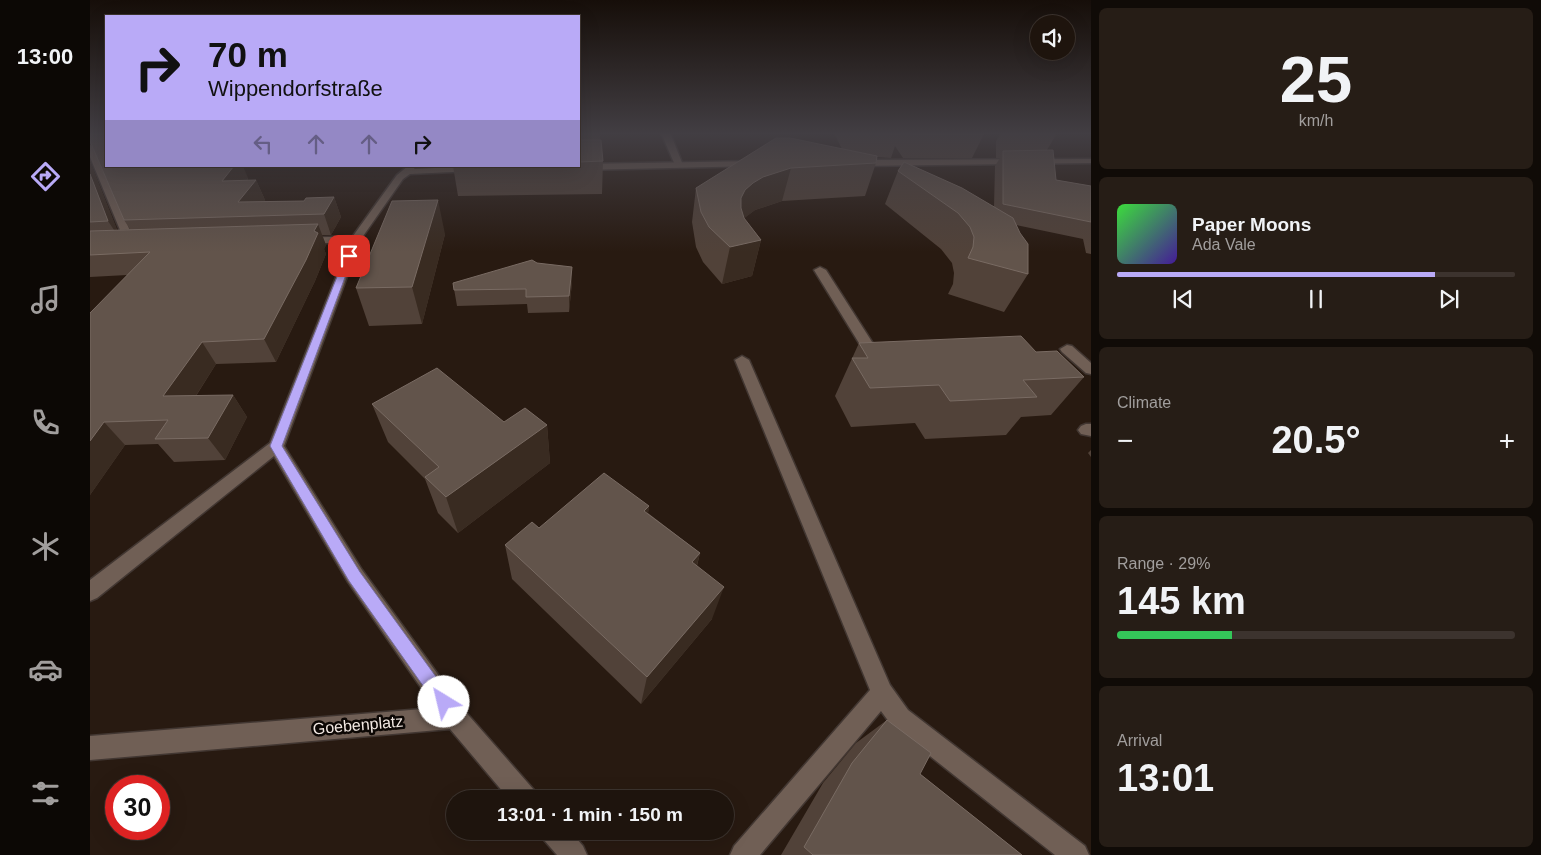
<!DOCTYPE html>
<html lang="en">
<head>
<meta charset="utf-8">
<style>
	body { margin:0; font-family:Arial,sans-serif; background:#261d16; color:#f1f3f6; height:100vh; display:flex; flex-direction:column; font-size:19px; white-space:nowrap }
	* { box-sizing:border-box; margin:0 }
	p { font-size:16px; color:#a19e9d }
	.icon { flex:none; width:28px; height:28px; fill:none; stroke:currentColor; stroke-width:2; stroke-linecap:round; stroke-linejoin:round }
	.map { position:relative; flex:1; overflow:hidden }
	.panel { display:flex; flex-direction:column; gap:8px; padding:8px; background:#100b07; width:450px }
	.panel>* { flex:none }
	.banner { position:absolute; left:15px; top:15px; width:475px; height:152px; border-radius:0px; box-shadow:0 5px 20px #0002,0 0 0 1px #3c332e; background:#b9aaf7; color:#111; overflow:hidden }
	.controls { position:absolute; left:940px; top:15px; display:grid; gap:10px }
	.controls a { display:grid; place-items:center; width:45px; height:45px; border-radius:50%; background:#1e140d; box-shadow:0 5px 20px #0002,0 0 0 1px #3c332e; font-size:25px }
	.speed { position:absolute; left:15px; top:775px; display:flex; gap:10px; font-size:25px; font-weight:700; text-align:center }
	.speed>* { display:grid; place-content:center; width:65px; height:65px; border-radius:50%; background:#1e140d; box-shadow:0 5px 20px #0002,0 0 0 1px #3c332e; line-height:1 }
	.speed .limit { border:8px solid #d22; background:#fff; color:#111 }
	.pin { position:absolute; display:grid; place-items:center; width:42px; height:42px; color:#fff; margin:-21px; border-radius:10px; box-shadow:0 2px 8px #0006 }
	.me { position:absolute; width:55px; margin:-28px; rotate:324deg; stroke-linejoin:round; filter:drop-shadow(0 0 4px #0008) }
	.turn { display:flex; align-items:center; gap:18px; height:105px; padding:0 20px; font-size:22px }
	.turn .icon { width:65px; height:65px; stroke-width:2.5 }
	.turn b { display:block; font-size:35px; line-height:42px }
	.lanes { display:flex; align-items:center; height:48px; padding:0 20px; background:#0003; justify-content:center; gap:25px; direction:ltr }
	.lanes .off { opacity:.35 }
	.big { font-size:38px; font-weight:700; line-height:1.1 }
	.panel .widget { flex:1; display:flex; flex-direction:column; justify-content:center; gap:8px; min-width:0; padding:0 18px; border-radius:8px; background:#261d16 }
	.panel .dial { align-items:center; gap:0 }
	.dial b { font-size:65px; line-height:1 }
	.song { display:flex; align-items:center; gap:15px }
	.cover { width:60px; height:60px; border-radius:8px; background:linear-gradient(135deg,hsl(120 70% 55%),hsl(260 70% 35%)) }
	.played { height:5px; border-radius:2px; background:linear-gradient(90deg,#b9aaf7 80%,#3c332e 80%) }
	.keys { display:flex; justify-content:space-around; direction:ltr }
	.heat { display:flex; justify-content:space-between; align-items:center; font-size:28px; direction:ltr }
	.charge { height:8px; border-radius:4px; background:linear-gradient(90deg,#34c759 29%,#3c332e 0) }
	.trip { position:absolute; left:356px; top:790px; width:288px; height:50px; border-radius:25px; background:#1e140d; box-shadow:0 5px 20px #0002,0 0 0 1px #3c332e; font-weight:700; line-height:50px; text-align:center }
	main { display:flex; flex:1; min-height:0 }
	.tabs { display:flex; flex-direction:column; width:90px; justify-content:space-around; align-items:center; background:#0c0805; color:#a19e9d }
	.tabs .icon { width:35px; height:35px }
	.tabs .active { color:#b9aaf7 }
	.tabs b { font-size:22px; color:#f1f3f6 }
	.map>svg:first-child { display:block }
</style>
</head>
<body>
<main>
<nav class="tabs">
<b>13:00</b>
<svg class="icon active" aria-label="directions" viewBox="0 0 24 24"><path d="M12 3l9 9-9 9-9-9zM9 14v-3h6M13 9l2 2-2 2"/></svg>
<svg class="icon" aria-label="music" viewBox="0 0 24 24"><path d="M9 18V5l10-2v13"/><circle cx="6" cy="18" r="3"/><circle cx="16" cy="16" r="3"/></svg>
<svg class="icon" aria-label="phone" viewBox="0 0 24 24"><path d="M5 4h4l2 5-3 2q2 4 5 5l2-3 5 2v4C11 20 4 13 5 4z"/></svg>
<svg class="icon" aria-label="climate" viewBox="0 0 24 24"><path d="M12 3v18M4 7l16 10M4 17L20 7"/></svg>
<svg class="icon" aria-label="car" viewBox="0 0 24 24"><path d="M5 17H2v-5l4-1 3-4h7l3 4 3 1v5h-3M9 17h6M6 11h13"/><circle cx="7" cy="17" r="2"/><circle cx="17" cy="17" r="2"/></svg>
<svg class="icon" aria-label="filters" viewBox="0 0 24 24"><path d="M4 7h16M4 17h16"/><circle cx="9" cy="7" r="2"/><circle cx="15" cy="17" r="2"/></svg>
</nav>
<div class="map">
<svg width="1001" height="855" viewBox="0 0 1001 855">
	<rect width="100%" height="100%" fill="#281a11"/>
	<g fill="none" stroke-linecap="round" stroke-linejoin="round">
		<g stroke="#423732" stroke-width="3">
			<g id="lane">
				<path d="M571 133H578L581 135 593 165 592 167 585 165Z"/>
				<path d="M730 267 736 270 791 356 789 359H779L777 356 724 270Z"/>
				<path d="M977 345 982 346 1001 363V374L996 373 972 352 970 349Z"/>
				<path d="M652 356 659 360 800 685 818 710 995 846 999 855H965L802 726 791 711 670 855H640L644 846 780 690 645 360Z"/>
				<path d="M996 424H1001V436L991 434 988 430 991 426Z"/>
			</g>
		</g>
		<g stroke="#423732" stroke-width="3">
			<g id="street">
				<path d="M0 145 4 147 47 247 46 249H38L37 247 0 157Z"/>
				<path d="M1001 159V163L767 166 763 163 767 160Z"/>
				<path d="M664 161 668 164 667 166 492 170 488 167 492 164Z"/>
				<path d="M318 166H326L324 169 387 166 388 168 384 171 320 174 313 179 271 239 194 446 272 570 373 709 444 790 447 799H419L360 729 0 760V736L345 708 258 582 184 456 7 598 0 601V580L180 443 260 242 215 244 210 241 215 238 263 236 307 175Z"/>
				<path d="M451 831H480L493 846 497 855H467L454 840Z"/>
			</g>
		</g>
		<use href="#lane" fill="#705f55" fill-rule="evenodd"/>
		<use href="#street" fill="#705f55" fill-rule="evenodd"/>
	</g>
	<g fill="#514239">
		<path d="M0 133 158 178 157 181 166 180 175 200 174 201H214L244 197 251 217 241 235H232L236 245 234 249 236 254 225 281 186 362 126 364 106 396 143 395 157 417 135 460 84 462 68 444 35 445 0 495V441L37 275 0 277V162L27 230 40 229 34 220 2 145 0 144Z"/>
		<path d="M489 133H510V140L513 161 512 194 368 196 363 166H489Z"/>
		<path d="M744 133H892L894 134 882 158H813L805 146 801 158 787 157 786 163 775 196 692 201 665 210 654 218 671 240 662 276 632 284 613 262 606 247 602 222 606 188 752 149Z"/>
		<path d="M911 133H967L957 150 966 180 1001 186V254L996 253 993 239 926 225 938 274 914 312 858 294 863 284 864 273 862 263 851 249 795 204 808 171 904 207 905 166 910 158H906V141Z"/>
		<path d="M355 234 332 324 279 326 266 288Z"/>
		<path d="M447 263 482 282 479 312 438 313 437 304 367 306 363 283Z"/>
		<path d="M769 343 946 352 994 377 961 415 931 417 916 435 835 439 825 423 761 427 745 396Z"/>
		<path d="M282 404 414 422 457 425 460 463 368 533 348 513 335 479 298 442Z"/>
		<path d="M1001 450V457L998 453Z"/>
		<path d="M559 506 558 513 610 553 607 566 622 619 551 704 422 579 415 545 449 528Z"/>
		<path d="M797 720 830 774 932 855H691L733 783 766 743Z"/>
	</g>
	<g fill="#392b21">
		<path d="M0 162 32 242 18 221 0 174Z"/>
		<path d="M133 166H153L158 178 142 201 132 181Z"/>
		<path d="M701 168 692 201 665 210 656 217 648 224 651 198 655 190 663 183 673 177Z"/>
		<path d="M166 180 175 200 163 216 148 202Z"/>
		<path d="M244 197 251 217 241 235 234 214Z"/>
		<path d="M348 200 355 234 332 324 322 287Z"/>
		<path d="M228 224 236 245 234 249 236 254 225 281 186 362 174 339 224 231Z"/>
		<path d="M671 240 662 276 632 284 640 247Z"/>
		<path d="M482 267V282L479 312V296Z"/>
		<path d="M112 342 126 364 91 419 73 396Z"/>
		<path d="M143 395 157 417 135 460 118 438Z"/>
		<path d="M14 422 35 445 0 495V441Z"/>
		<path d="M457 425 460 463 368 533 356 497Z"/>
		<path d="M559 506 554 542V511Z"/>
		<path d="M610 553 601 587 602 562Z"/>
		<path d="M634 587 622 619 551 704 557 677Z"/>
	</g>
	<g fill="#62544b" stroke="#796b63">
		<path d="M0 133H16V166H144L132 181 166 180 148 202 214 201 216 198 244 197 234 214 34 220 0 141Z"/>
		<path d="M768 133H809L810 134Z"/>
		<path d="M821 133H892L894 134H823Z"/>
		<path d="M686 138H700L787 156 786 163 701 168 673 177 663 183 655 190 651 198V208L654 218 671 240 640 247 619 227 611 212 606 188Z"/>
		<path d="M489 140H511L513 161 489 162Z"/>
		<path d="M963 150 966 180 1001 186V222L913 204V151Z"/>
		<path d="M814 162 872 188 923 218 930 233 938 244V274L878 258 883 247 884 237 880 227 868 213 808 171Z"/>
		<path d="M0 174 18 221 0 222Z"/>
		<path d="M348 200 322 287 266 288 302 201Z"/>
		<path d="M228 224 224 231 228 233 216 260 174 339 112 342 73 396 143 395 118 438 65 439 78 420 14 422 0 441V313L60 252 0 255V231Z"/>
		<path d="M442 260 447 263 482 267 479 296 436 297V289L364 290 363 283Z"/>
		<path d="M931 336 946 352 967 351 994 377 933 380 947 397 860 401 849 385 780 388 762 358H778L769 343Z"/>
		<path d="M347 368 414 422 435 408 457 425 356 497 335 477 349 467 282 404Z"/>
		<path d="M514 473 559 506 554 511 610 553 602 562 634 587 557 677 415 545 442 522 449 528Z"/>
		<path d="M797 720 841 753 830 774 932 855H723L714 847 762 763Z"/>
	</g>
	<linearGradient id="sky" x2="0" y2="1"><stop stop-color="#160e09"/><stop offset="0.53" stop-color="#423e43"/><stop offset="1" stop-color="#423e43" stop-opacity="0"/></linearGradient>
	<rect width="1001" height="252" fill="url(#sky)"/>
	<path fill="#b9aaf7" stroke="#786ea1" d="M256 254 263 256 192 446 270 572 360 696 362 702 360 707 354 710 348 707 259 581 180 446Z"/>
	<g text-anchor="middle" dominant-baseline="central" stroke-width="5" stroke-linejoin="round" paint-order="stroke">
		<g font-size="16" fill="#f2e8e2" stroke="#0c0704">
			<text transform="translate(268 725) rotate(-5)">Goebenplatz</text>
		</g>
	</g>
</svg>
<div class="controls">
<a><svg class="icon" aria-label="sound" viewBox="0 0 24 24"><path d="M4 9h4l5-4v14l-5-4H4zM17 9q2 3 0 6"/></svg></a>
</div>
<div class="speed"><div class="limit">30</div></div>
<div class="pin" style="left:259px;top:256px;background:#d93025"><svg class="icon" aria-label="arrive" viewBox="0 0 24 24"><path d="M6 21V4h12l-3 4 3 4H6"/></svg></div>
<svg class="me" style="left:354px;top:702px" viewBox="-20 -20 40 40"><circle r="19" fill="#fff"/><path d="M0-13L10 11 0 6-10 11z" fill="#b9aaf7"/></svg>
<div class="trip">13:01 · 1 min · 150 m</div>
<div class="banner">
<div class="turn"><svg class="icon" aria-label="right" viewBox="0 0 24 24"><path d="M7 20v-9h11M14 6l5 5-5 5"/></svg><div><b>70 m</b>Wippendorfstraße</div></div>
<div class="lanes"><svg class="icon off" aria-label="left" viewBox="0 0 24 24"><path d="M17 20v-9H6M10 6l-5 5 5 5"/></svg><svg class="icon off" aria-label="ahead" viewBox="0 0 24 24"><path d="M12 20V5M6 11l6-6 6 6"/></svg><svg class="icon off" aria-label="ahead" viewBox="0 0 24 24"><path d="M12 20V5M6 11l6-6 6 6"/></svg><svg class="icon" aria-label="right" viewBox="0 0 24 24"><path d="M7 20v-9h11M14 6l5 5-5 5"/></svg></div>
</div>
</div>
<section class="panel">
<div class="widget dial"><b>25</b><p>km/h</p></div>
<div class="widget">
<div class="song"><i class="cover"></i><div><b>Paper Moons</b><p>Ada Vale</p></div></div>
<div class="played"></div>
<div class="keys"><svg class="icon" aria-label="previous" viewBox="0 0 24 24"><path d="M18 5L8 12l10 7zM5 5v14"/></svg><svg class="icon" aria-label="pause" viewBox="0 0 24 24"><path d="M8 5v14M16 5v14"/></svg><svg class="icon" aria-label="next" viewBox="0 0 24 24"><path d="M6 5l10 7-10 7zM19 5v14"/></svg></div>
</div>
<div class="widget"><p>Climate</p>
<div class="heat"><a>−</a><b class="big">20.5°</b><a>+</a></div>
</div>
<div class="widget"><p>Range · 29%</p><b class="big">145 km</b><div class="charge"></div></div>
<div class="widget"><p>Arrival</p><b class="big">13:01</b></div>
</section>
</main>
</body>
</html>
